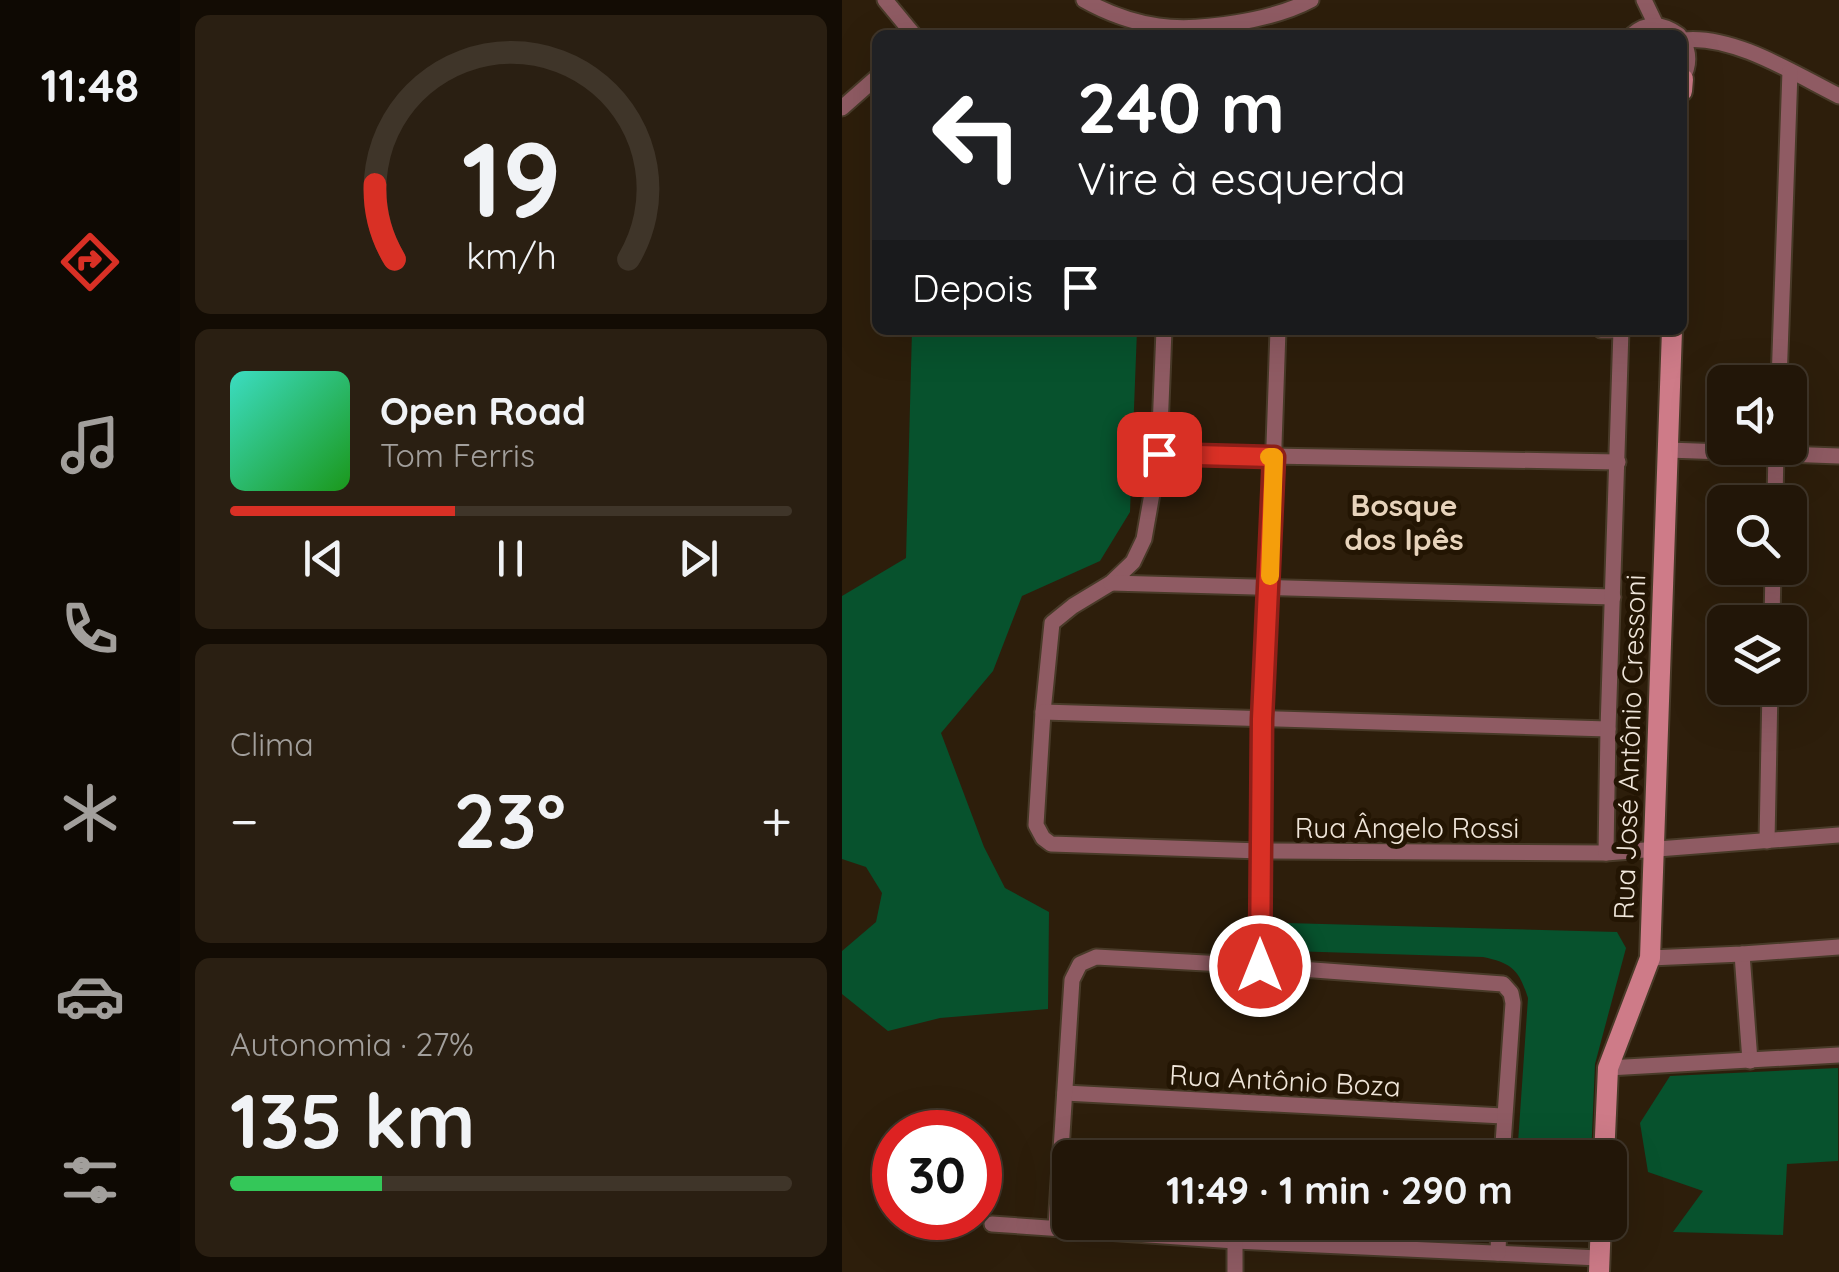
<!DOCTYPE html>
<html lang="pt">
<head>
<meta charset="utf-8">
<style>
	body { margin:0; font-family:Quicksand,sans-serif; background:#2a1f12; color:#f1f3f6; height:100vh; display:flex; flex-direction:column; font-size:38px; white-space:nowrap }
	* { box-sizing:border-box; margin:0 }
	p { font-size:32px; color:#a29f9c }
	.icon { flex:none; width:55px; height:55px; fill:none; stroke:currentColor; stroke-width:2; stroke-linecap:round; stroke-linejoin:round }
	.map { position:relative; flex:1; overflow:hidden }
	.panel { display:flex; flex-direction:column; gap:15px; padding:15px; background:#130c04; width:662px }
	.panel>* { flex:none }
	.guide { position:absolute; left:30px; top:30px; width:815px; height:305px; border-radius:15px; box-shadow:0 10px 40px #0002,0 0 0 2px #3f3529; background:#202124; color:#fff; overflow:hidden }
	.fabs { position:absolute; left:865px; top:365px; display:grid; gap:20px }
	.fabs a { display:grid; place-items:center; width:100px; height:100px; border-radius:15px; background:#221608; box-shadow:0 10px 40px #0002,0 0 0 2px #3f3529; font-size:50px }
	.speed { position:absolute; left:30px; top:1110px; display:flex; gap:20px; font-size:50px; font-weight:700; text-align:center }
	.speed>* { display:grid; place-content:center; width:130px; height:130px; border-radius:50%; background:#221608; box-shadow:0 10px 40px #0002,0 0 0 2px #3f3529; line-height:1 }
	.speed .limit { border:15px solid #d22; background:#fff; color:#111 }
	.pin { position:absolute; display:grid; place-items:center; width:85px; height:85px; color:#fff; margin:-42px; border-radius:20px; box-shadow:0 5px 15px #0006 }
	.me { position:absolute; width:110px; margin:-55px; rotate:0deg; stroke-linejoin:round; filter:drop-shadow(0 0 8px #0008) }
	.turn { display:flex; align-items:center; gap:35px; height:210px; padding:0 40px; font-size:45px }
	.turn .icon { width:130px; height:130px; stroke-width:2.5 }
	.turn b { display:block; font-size:70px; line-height:85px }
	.then { display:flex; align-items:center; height:95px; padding:0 40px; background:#0003; gap:20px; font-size:38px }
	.big { font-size:75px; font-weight:700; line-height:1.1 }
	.panel .card { flex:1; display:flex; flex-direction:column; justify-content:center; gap:15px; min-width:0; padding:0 35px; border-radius:15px; background:#2a1f12 }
	.panel .dial { align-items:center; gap:0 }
	.dial svg { height:260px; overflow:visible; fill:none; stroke:#3f3529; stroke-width:7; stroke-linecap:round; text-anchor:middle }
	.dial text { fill:#f1f3f6; stroke:none }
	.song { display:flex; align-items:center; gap:30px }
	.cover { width:120px; height:120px; border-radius:15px; background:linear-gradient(135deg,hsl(170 70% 55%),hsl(120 70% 35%)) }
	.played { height:10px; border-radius:5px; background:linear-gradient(90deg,#d93025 40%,#3f3529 40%) }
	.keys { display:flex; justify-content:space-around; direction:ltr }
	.heat { display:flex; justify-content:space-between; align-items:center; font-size:55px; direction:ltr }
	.charge { height:15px; border-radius:8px; background:linear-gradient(90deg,#34c759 27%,#3f3529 0) }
	.trip { position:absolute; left:210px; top:1140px; width:575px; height:100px; border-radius:15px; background:#221608; box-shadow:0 10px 40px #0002,0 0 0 2px #3f3529; font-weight:700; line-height:100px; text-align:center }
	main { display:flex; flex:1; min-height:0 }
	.menu { display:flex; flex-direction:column; width:180px; justify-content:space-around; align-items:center; background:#0e0903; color:#a29f9c }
	.menu .icon { width:70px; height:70px }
	.menu .on { color:#d93025 }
	.menu b { font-size:45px; color:#f1f3f6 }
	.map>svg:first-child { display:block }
</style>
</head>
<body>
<main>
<nav class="menu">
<b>11:48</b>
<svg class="icon on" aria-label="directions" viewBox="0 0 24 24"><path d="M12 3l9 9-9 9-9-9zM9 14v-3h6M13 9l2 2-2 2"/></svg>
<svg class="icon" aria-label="music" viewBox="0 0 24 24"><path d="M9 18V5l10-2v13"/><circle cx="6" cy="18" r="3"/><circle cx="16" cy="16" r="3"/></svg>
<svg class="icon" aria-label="phone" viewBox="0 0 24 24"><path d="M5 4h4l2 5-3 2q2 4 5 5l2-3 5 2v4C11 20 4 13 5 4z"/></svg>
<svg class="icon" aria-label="climate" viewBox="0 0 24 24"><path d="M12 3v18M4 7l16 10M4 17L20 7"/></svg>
<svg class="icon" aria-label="car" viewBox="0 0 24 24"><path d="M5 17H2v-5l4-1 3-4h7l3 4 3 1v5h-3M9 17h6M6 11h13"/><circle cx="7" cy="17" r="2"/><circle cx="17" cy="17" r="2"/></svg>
<svg class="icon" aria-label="filters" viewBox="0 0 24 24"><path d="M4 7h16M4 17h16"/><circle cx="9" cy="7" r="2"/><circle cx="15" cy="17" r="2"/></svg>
</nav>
<section class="panel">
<div class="card dial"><svg viewBox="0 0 100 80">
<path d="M14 69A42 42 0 1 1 86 69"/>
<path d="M14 69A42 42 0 0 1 8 46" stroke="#d93025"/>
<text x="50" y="56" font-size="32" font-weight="700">19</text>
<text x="50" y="72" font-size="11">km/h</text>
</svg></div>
<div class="card">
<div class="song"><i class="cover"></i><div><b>Open Road</b><p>Tom Ferris</p></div></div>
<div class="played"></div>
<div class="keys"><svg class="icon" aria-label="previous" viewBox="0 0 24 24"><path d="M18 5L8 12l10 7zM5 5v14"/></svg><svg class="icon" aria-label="pause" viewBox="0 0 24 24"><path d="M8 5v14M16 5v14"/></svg><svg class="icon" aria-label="next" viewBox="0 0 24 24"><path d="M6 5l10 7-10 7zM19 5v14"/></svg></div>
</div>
<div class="card"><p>Clima</p>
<div class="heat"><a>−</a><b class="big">23°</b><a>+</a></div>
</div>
<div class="card"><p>Autonomia · 27%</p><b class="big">135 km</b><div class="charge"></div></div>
</section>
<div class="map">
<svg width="997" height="1272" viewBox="0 0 997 1272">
	<rect width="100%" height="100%" fill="#2d1e0b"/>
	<g fill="#07522d">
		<path d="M70 330H295L288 512 258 561 180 596 151 671 99 733 142 847 163 888 207 912 206 1009 98 1018 46 1031 0 994V951L34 922 40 893 24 867 0 859V596L64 558Z"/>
		<path d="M444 923 775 932 784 948 753 1064 749 1157H675L686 998C677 970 670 963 641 957L447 951 436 936Z"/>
		<path d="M996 1068V1161L945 1164 941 1235 831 1232 861 1191 806 1172 798 1123 828 1076Z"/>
		<path d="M672 1223 748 1222V1223L740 1237 728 1241 682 1237 673 1228Z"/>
	</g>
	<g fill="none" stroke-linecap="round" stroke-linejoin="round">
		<g stroke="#483a28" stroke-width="19">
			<g id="street">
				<path d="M43 0 72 35"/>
				<path d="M242 0C265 13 290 22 316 26 358 32 432 20 469 0"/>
				<path d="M802 0 814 25"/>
				<path d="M790 35C805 22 821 23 837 35"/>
				<path d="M840 39C848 53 848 65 840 79"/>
				<path d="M841 40C891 34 953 74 997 96"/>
				<path d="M0 108 35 77"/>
				<path d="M322 330 317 454 302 539 291 562 269 583 231 606 210 623 201 712 194 825 201 838 209 844 419 851 764 853 997 835"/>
				<path d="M759 330H779"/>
				<path d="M937 382 948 71"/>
				<path d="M826 450 997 456"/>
				<path d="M317 454 776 462"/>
				<path d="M933 502 934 448"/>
				<path d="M269 583 771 597"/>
				<path d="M930 622 931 568"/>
				<path d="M201 712 766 729"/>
				<path d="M925 841 928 688"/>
				<path d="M764 853 766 729 779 330"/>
				<path d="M900 954 908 1061"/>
				<path d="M808 958 900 954 997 947"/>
				<path d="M418 966 420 719 427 588 436 330"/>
				<path d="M766 1068 997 1055"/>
				<path d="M223 1093 661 1116"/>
				<path d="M150 1224 393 1241 757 1258"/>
				<path d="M214 1227 230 980 238 964 254 957 418 966 661 984 669 993 671 1003 660 1158"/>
				<path d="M656 1253 657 1222"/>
				<path d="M393 1272V1241"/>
			</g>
		</g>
		<g stroke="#483a28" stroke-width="24">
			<g id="secondary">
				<path d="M840 91 841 79"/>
				<path d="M762 1158 766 1068 808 958 830 330"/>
				<path d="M757 1272 759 1222"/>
			</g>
		</g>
		<use href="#street" stroke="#8f5b63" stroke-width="15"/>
		<use href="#secondary" stroke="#ce7b88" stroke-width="20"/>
	</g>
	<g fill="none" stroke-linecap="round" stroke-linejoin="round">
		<g stroke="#8d1f18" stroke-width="25">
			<path id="route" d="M317 454 432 457 420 719 418 966"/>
		</g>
		<use href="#route" stroke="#d93025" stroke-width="18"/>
		<path stroke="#f59e0b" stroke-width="18" d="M427 457H432L428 576"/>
	</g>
	<g text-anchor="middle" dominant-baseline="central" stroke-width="10" stroke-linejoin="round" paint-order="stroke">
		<g font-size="28" fill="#efe5d9" stroke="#231503">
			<text transform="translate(787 747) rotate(-88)">Rua José Antônio Cressoni</text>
			<text x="565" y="827">Rua Ângelo Rossi</text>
			<text transform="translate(443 1080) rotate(3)">Rua Antônio Boza</text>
		</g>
		<g font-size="30" font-weight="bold" fill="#e7d3bb" stroke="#231503">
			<text x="562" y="505">Bosque<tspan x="562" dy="34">dos Ipês</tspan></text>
		</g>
	</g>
</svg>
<div class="fabs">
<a><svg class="icon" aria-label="sound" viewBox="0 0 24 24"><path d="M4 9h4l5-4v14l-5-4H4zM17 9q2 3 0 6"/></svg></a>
<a><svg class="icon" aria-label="search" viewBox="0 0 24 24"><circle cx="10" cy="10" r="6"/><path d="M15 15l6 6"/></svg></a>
<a><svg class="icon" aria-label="layers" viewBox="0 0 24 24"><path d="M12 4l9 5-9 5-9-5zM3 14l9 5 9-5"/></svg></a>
</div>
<div class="speed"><div class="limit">30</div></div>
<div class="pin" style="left:317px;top:454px;background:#d93025"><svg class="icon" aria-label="arrive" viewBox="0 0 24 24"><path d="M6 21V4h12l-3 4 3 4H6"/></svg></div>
<svg class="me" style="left:418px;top:966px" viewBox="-20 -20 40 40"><circle r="17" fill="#d93025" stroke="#fff" stroke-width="3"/><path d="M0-11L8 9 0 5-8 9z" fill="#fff"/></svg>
<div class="trip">11:49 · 1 min · 290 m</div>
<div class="guide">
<div class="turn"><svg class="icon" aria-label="left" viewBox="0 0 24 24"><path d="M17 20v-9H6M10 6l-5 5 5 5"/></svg><div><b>240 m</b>Vire à esquerda</div></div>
<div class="then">Depois<svg class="icon" aria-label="arrive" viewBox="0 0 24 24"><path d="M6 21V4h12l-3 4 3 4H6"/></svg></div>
</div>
</div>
</main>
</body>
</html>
